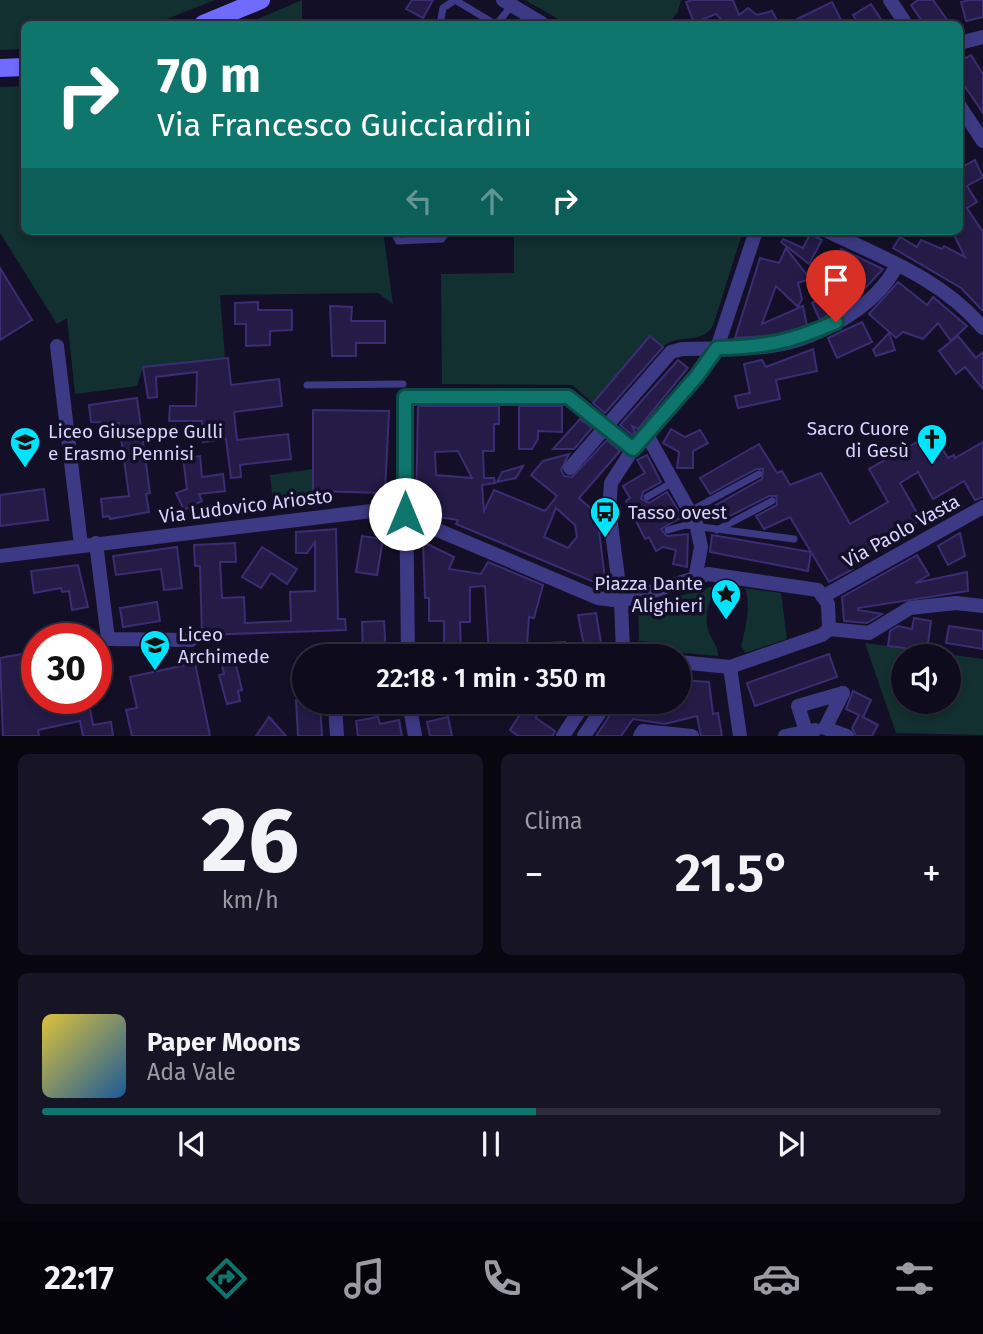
<!DOCTYPE html>
<html lang="it">
<head>
<meta charset="utf-8">
<style>
	body { margin:0; font-family:"Fira Sans",sans-serif; background:#171425; color:#f1f3f6; height:100vh; display:flex; flex-direction:column; font-size:26px; white-space:nowrap }
	* { box-sizing:border-box; margin:0 }
	p { font-size:23px; color:#9b9ba3 }
	.icon { flex:none; width:38px; height:38px; fill:none; stroke:currentColor; stroke-width:2; stroke-linecap:round; stroke-linejoin:round }
	.map { position:relative; height:736px; overflow:hidden }
	.sheet { display:flex; flex-direction:column; gap:18px; padding:18px; background:#08060f; flex:1 }
	.sheet>* { flex:none }
	.hud { position:absolute; left:21px; top:21px; width:942px; height:214px; border-radius:10px; box-shadow:0 4px 10px #0003,0 0 0 2px #2e2b3b; background:#0f766e; color:#fff; overflow:hidden }
	.controls { position:absolute; left:891px; top:644px; display:grid; gap:14px }
	.controls a { display:grid; place-items:center; width:70px; height:70px; border-radius:50%; background:#0e0b1c; box-shadow:0 4px 10px #0003,0 0 0 2px #2e2b3b; font-size:35px }
	.speed { position:absolute; left:21px; top:623px; display:flex; gap:14px; font-size:35px; font-weight:700; text-align:center }
	.speed>* { display:grid; place-content:center; width:91px; height:91px; border-radius:50%; background:#0e0b1c; box-shadow:0 4px 10px #0003,0 0 0 2px #2e2b3b; line-height:1 }
	.speed .limit { border:10px solid #d22; background:#fff; color:#111 }
	.pin { position:absolute; display:grid; place-items:center; width:60px; height:60px; color:#fff; margin:-72px -30px; border-radius:50% 50% 50% 0; rotate:-45deg; box-shadow:0 0 7px #0007 }
	.pin .icon { rotate:45deg }
	.me { position:absolute; width:77px; margin:-38px; rotate:0deg; stroke-linejoin:round; filter:drop-shadow(0 0 5px #0008) }
	.turn { display:flex; align-items:center; gap:24px; height:147px; padding:0 21px; font-size:32px }
	.turn .icon { width:91px; height:91px; stroke-width:2.5 }
	.turn b { display:block; font-size:49px; line-height:60px }
	.lanes { display:flex; align-items:center; height:66px; padding:0 21px; background:#0003; justify-content:center; gap:35px; direction:ltr }
	.lanes .off { opacity:.35 }
	.big { font-size:52px; font-weight:600; line-height:1.1 }
	.sheet .widget { flex:1; display:flex; flex-direction:column; justify-content:center; gap:10px; min-width:0; padding:0 24px; border-radius:10px; background:#171425 }
	.sheet .dial { align-items:center; gap:0 }
	.dial b { font-size:91px; line-height:1 }
	.song { display:flex; align-items:center; gap:21px }
	.cover { width:84px; height:84px; border-radius:10px; background:linear-gradient(135deg,hsl(50 70% 55%),hsl(210 70% 35%)) }
	.played { height:7px; border-radius:4px; background:linear-gradient(90deg,#0f766e 55%,#2e2b3b 55%) }
	.keys { display:flex; justify-content:space-around; direction:ltr }
	.heat { display:flex; justify-content:space-between; align-items:center; font-size:38px; direction:ltr }
	.sheet .tiles { flex:1; display:grid; gap:18px; grid-template-columns:1fr 1fr }
	.widget:last-child { grid-column:span 2 }
	.trip { position:absolute; left:292px; top:644px; width:399px; height:70px; border-radius:35px; background:#0e0b1c; box-shadow:0 4px 10px #0003,0 0 0 2px #2e2b3b; font-weight:600; line-height:70px; text-align:center }
	.menu { display:flex; height:112px; justify-content:space-around; align-items:center; background:#06040b; color:#9b9ba3 }
	.menu .icon { width:49px; height:49px }
	.menu .on { color:#0f766e }
	.menu b { font-size:32px; color:#f1f3f6 }
	.map>svg:first-child { display:block }
</style>
</head>
<body>
<div class="map">
<svg width="983" height="736" viewBox="0 0 983 736">
	<rect width="100%" height="100%" fill="#130f26"/>
	<g fill="#12302f" fill-rule="evenodd">
		<path d="M0 0H215L154 24H24V49L0 50Z"/>
		<path d="M302 0V24H246Z"/>
		<path d="M525 0H681L678 12 668 24H567Z"/>
		<path d="M24 86V231H383L393 304 378 293 220 295 225 358 143 367 137 386 75 394 67 318 57 324 0 233V87Z"/>
		<path d="M514 231H743L713 326C700 346 679 332 663 347L650 336 593 403 572 385 442 384 441 274 514 273Z"/>
		<path d="M313 469V507L274 510 270 475Z"/>
		<path d="M718 585C708 599 703 618 710 635 714 643 718 647 718 656L663 651V643L639 641 638 608Z"/>
		<path d="M745 588 781 593 787 639 745 653 741 646C746 628 751 606 745 588Z"/>
		<path d="M865 643 983 659V735L896 733ZM903 656H948V702H903Z"/>
	</g>
	<g fill="#241b47" stroke="#3b2d73" stroke-width="2" fill-rule="evenodd">
		<path d="M412 0H433L423 18 406 9Z"/>
		<path d="M692 0H733L739 15 748 8 757 15 772 11 779 24H753L748 20 742 24H726L716 14 694 23 686 2Z"/>
		<path d="M918 0H933L950 24H924L911 5Z"/>
		<path d="M970 0H983V17L966 21 961 2Z"/>
		<path d="M832 2 841 20 832 24H787Z"/>
		<path d="M871 4 884 24H859L853 15Z"/>
		<path d="M959 52 966 58 971 55 983 74V113L959 78Z"/>
		<path d="M975 160 983 177 967 186 977 202 967 208 983 232V311L961 288 893 248 900 237 917 247 921 240 942 249 944 246 965 257 952 231H959V169Z"/>
		<path d="M810 234 822 240 809 264 781 242 783 239 803 248Z"/>
		<path d="M786 248 810 279 798 283 802 299 798 307 776 286 762 324 803 306 807 326 776 335 735 338 760 258 779 263Z"/>
		<path d="M841 249 883 269 855 299 840 287 845 281 828 270Z"/>
		<path d="M0 268 32 320 0 340Z"/>
		<path d="M898 282 927 305 933 297 967 326 951 341 938 323 923 339 903 332 896 338 869 314Z"/>
		<path d="M825 296 834 307 831 309 833 312 820 320 812 303Z"/>
		<path d="M258 302V310H292V330L270 331V345L246 346V324H235V303Z"/>
		<path d="M330 306 352 307 351 321H385V343H356V356H332Z"/>
		<path d="M862 322 872 342 837 358 828 338Z"/>
		<path d="M889 333 895 350 876 356 873 350Z"/>
		<path d="M650 336 663 347 605 413 593 403Z"/>
		<path d="M958 336 976 358 983 352V389L965 367 956 374 939 351Z"/>
		<path d="M813 349 817 371 776 380 780 399 738 408 735 396 750 393 744 364 762 360 766 367Z"/>
		<path d="M228 358 231 385 279 379 282 406 234 412 237 440 288 434 291 459 240 465 241 477 231 478 226 439 203 442 202 421H169L170 406H196L197 372 156 377 157 397 148 398 143 367Z"/>
		<path d="M678 360 688 368 638 429 632 426 635 432 632 435 620 425Z"/>
		<path d="M137 398 150 493 146 494 149 512 110 519 109 516 103 517 101 499 129 496 119 423 91 422 89 405Z"/>
		<path d="M418 406H499V424H494V451H483L484 478H494L495 483 482 485 484 511 494 490 545 511 557 496 531 475 543 461 569 454 561 470 564 476 572 477 607 440 620 451 579 498 597 514 606 587 456 524 458 520 438 517 416 506ZM458 451 472 478 436 475 435 452ZM556 508 575 525 577 537 568 548 544 537Z"/>
		<path d="M519 406H562V432L538 431V439L532 449H519Z"/>
		<path d="M313 410 389 411 385 493 313 491Z"/>
		<path d="M580 419 592 428 574 449H553Z"/>
		<path d="M671 429 685 437 700 430 708 443 693 451V468H677L679 452 663 443Z"/>
		<path d="M933 433 948 458 954 455 955 458 983 442V497L975 500 964 481 933 499 918 472 900 483 921 520 849 562 853 569 829 582 790 517 764 529 756 516 777 505 776 496H769L724 519 716 505 762 479 763 469H756L710 494 700 478 759 444 777 473 782 471 790 485 821 473 850 524 888 502 869 469Z"/>
		<path d="M647 455 661 482 643 492 641 499 649 503 667 492 682 517 661 529 667 536 688 534 687 567 673 564 676 550 663 547 656 551 649 537 645 539 626 501 630 498 623 486 645 473 637 460Z"/>
		<path d="M200 456 202 477 223 474 225 491 199 494 202 501 184 510 176 493 187 489 183 458Z"/>
		<path d="M523 466 516 478 497 482 502 472Z"/>
		<path d="M44 489 48 520 0 526V495Z"/>
		<path d="M336 529 338 619H345L346 630 202 635 200 566H195L194 545 235 543 236 562H220L222 598 244 597 245 623 291 621 290 592 315 591V542L307 553H296V532Z"/>
		<path d="M960 533 965 556 948 565 938 546Z"/>
		<path d="M712 535 811 552 808 571 710 552Z"/>
		<path d="M362 536 383 539 377 575 356 572Z"/>
		<path d="M423 542 454 557 449 569 481 574 488 562 543 585 534 618 529 617 527 645 532 646 530 656H489L485 586 470 587V622H460L461 656H444V621H429V598H425Z"/>
		<path d="M177 547 182 588 164 590 161 569 116 575 113 556Z"/>
		<path d="M262 547 297 569 287 584 271 573 261 588 242 577Z"/>
		<path d="M917 555 929 575 915 583 967 572 968 591 858 608V610L882 614 867 623 844 621 842 597Z"/>
		<path d="M78 565 88 607 72 610 69 591 62 592 61 588 34 593 31 571Z"/>
		<path d="M157 602 160 621 123 627 120 608Z"/>
		<path d="M596 613 602 649 585 651 578 615Z"/>
		<path d="M914 618 931 621 927 651 888 646 890 631 898 626 912 629Z"/>
		<path d="M384 621 386 655 363 656 362 622Z"/>
		<path d="M949 626 983 631V649L946 643Z"/>
		<path d="M565 642 566 656H550L549 643Z"/>
		<path d="M233 653 242 690 238 691 240 701 227 704 219 675 224 674 220 656Z"/>
		<path d="M22 654 31 698H88L93 725 111 722 113 736H83L80 721 38 730 39 736H3L0 658Z"/>
		<path d="M829 654 837 677 755 706 747 683Z"/>
		<path d="M195 663 210 736H132L126 710 137 708 130 677Z"/>
		<path d="M679 680 709 682 713 714 718 713 722 736H701L697 716 665 724 633 719 621 736H596L619 702H631L628 706 661 711 679 707Z"/>
		<path d="M853 691 871 700 863 717 878 725 872 736H856L852 728 859 715 846 709Z"/>
		<path d="M296 700 320 704 322 736H298Z"/>
		<path d="M528 702H540L536 718 555 731 553 736H518L510 730Z"/>
		<path d="M269 717 286 736H256Z"/>
		<path d="M378 717 380 724 399 720 402 736H358L356 721Z"/>
		<path d="M448 717 452 736H430L427 722Z"/>
	</g>
	<g fill="none" stroke-linecap="round" stroke-linejoin="round">
		<path stroke="#2fb8b0" stroke-width="2" stroke-dasharray="3.5 5" stroke-linecap="butt" d="M381 702 395 706"/>
		<g stroke="#3d3a85" stroke-width="7">
			<path d="M440 24 443 8 455 0 495 24"/>
			<path d="M497 24 511 6"/>
			<path d="M394 231 398 241 442 239 447 231"/>
			<path d="M307 385 403 384"/>
			<path d="M647 497 673 482"/>
			<path d="M690 511 759 474"/>
			<path d="M668 530 686 525 794 539"/>
			<path d="M717 530 772 501"/>
		</g>
		<g stroke="#3d3a85" stroke-width="14">
			<path d="M503 0 543 24"/>
			<path d="M890 0 906 24"/>
			<path d="M959 43 983 37"/>
			<path d="M959 105 983 141"/>
			<path d="M827 231C883 258 942 279 983 328"/>
			<path d="M57 346 81 545"/>
			<path d="M647 435 696 523 701 547 695 579"/>
			<path d="M570 468 671 352 682 349C709 348 736 349 763 347 811 343 875 309 897 265"/>
			<path d="M96 543 108 639 191 640"/>
			<path d="M0 556 388 509 598 598 621 601 708 574 818 590 828 604 829 629 822 635 730 667 679 662"/>
			<path d="M824 596 983 507"/>
			<path d="M829 629 869 633 910 608 956 603 983 606"/>
			<path d="M408 656 405 396H568L633 449"/>
			<path d="M633 656 623 652 621 601 609 509 611 483 633 449 697 376 717 348 756 231"/>
			<path d="M730 667 740 736"/>
			<path d="M409 702 415 736"/>
			<path d="M335 706 337 736"/>
			<path d="M806 731 798 706 843 693 825 728 847 736"/>
			<path d="M563 736 585 702"/>
			<path d="M584 736 602 709 600 702"/>
			<path d="M640 736 643 731 692 736"/>
			<path d="M785 736 815 730"/>
		</g>
		<g stroke="#6f6bff" stroke-width="18">
			<path d="M203 24 261 0"/>
			<path d="M0 68 24 67"/>
		</g>
	</g>
	<g fill="none" stroke-linecap="round" stroke-linejoin="round">
		<g stroke="#0a4d48" stroke-width="18">
			<path id="route" d="M405 514V397H568L633 449 697 376 717 348C766 347 791 342 836 322"/>
		</g>
		<use href="#route" stroke="#0f766e" stroke-width="12"/>
	</g>
	<defs>
		<g id="church-pin" transform="scale(1.575)"><path d="M0 17L-7.5 6A9.5 9.5 0 1 1 7.5 6Z" fill="#00e5ff" stroke="#130f26"/><path d="M-1.2-6h2.4v3.5h3.3v2.4h-3.3V6h-2.4V-.1h-3.3v-2.4h3.3Z" fill="#111"/></g>
		<g id="school-pin" transform="scale(1.575)"><path d="M0 17L-7.5 6A9.5 9.5 0 1 1 7.5 6Z" fill="#00e5ff" stroke="#130f26"/><path d="M0-5L7-2L0 1L-7-2ZM-4 1L0 2.5L4 1V4Q0 6-4 4Z" fill="#111"/></g>
		<g id="bus-pin" transform="scale(1.575)"><path d="M0 17L-7.5 6A9.5 9.5 0 1 1 7.5 6Z" fill="#00e5ff" stroke="#130f26"/><path d="M-5-6H5V4H4V6H2V4H-2V6H-4V4H-5ZM-3.5-4V0h7V-4ZM-3.5 1.2v1.5H-2V1.2ZM2 1.2v1.5H3.5V1.2Z" fill="#111"/></g>
		<g id="sight-pin" transform="scale(1.575)"><path d="M0 17L-7.5 6A9.5 9.5 0 1 1 7.5 6Z" fill="#00e5ff" stroke="#130f26"/><path d="M0-6L1.8-2.2L6-1.7L2.9 1.2L3.7 5.4L0 3.3L-3.7 5.4L-2.9 1.2L-6-1.7L-1.8-2.2Z" fill="#111"/></g>
	</defs>
	<g fill-rule="evenodd">
		<use href="#church-pin" x="932" y="439"/>
		<use href="#school-pin" x="25" y="442"/>
		<use href="#bus-pin" x="605" y="512"/>
		<use href="#sight-pin" x="726" y="594"/>
		<use href="#school-pin" x="155" y="645"/>
	</g>
	<g text-anchor="middle" dominant-baseline="central" stroke-width="7" stroke-linejoin="round" paint-order="stroke">
		<g font-size="19" fill="#d9d4ff" stroke="#130f26" text-anchor="start">
			<text x="909" y="428" text-anchor="end">Sacro Cuore<tspan x="909" dy="22">di Gesù</tspan></text>
			<text x="48" y="431">Liceo Giuseppe Gulli<tspan x="48" dy="22">e Erasmo Pennisi</tspan></text>
			<text x="628" y="512">Tasso ovest</text>
			<text x="703" y="583" text-anchor="end">Piazza Dante<tspan x="703" dy="22">Alighieri</tspan></text>
			<text x="178" y="634">Liceo<tspan x="178" dy="22">Archimede</tspan></text>
		</g>
		<g font-size="19" fill="#d9d4ff" stroke="#130f26">
			<text transform="translate(246 506) rotate(-7)">Via Ludovico Ariosto</text>
			<text transform="translate(901 531) rotate(-29)">Via Paolo Vasta</text>
		</g>
	</g>
</svg>
<div class="controls">
<a><svg class="icon" aria-label="sound" viewBox="0 0 24 24"><path d="M4 9h4l5-4v14l-5-4H4zM17 9q2 3 0 6"/></svg></a>
</div>
<div class="speed"><div class="limit">30</div></div>
<div class="pin" style="left:836px;top:322px;background:#d93025"><svg class="icon" aria-label="arrive" viewBox="0 0 24 24"><path d="M6 21V4h12l-3 4 3 4H6"/></svg></div>
<svg class="me" style="left:405px;top:514px" viewBox="-20 -20 40 40"><circle r="19" fill="#fff"/><path d="M0-13L10 11 0 6-10 11z" fill="#0f766e"/></svg>
<div class="trip">22:18 · 1 min · 350 m</div>
<div class="hud">
<div class="turn"><svg class="icon" aria-label="right" viewBox="0 0 24 24"><path d="M7 20v-9h11M14 6l5 5-5 5"/></svg><div><b>70 m</b>Via Francesco Guicciardini</div></div>
<div class="lanes"><svg class="icon off" aria-label="left" viewBox="0 0 24 24"><path d="M17 20v-9H6M10 6l-5 5 5 5"/></svg><svg class="icon off" aria-label="ahead" viewBox="0 0 24 24"><path d="M12 20V5M6 11l6-6 6 6"/></svg><svg class="icon" aria-label="right" viewBox="0 0 24 24"><path d="M7 20v-9h11M14 6l5 5-5 5"/></svg></div>
</div>
</div>
<section class="sheet">
<div class="tiles">
<div class="widget dial"><b>26</b><p>km/h</p></div>
<div class="widget"><p>Clima</p>
<div class="heat"><a>−</a><b class="big">21.5°</b><a>+</a></div>
</div>
<div class="widget">
<div class="song"><i class="cover"></i><div><b>Paper Moons</b><p>Ada Vale</p></div></div>
<div class="played"></div>
<div class="keys"><svg class="icon" aria-label="previous" viewBox="0 0 24 24"><path d="M18 5L8 12l10 7zM5 5v14"/></svg><svg class="icon" aria-label="pause" viewBox="0 0 24 24"><path d="M8 5v14M16 5v14"/></svg><svg class="icon" aria-label="next" viewBox="0 0 24 24"><path d="M6 5l10 7-10 7zM19 5v14"/></svg></div>
</div>
</div>
</section>
<nav class="menu">
<b>22:17</b>
<svg class="icon on" aria-label="directions" viewBox="0 0 24 24"><path d="M12 3l9 9-9 9-9-9zM9 14v-3h6M13 9l2 2-2 2"/></svg>
<svg class="icon" aria-label="music" viewBox="0 0 24 24"><path d="M9 18V5l10-2v13"/><circle cx="6" cy="18" r="3"/><circle cx="16" cy="16" r="3"/></svg>
<svg class="icon" aria-label="phone" viewBox="0 0 24 24"><path d="M5 4h4l2 5-3 2q2 4 5 5l2-3 5 2v4C11 20 4 13 5 4z"/></svg>
<svg class="icon" aria-label="climate" viewBox="0 0 24 24"><path d="M12 3v18M4 7l16 10M4 17L20 7"/></svg>
<svg class="icon" aria-label="car" viewBox="0 0 24 24"><path d="M5 17H2v-5l4-1 3-4h7l3 4 3 1v5h-3M9 17h6M6 11h13"/><circle cx="7" cy="17" r="2"/><circle cx="17" cy="17" r="2"/></svg>
<svg class="icon" aria-label="filters" viewBox="0 0 24 24"><path d="M4 7h16M4 17h16"/><circle cx="9" cy="7" r="2"/><circle cx="15" cy="17" r="2"/></svg>
</nav>
</body>
</html>
